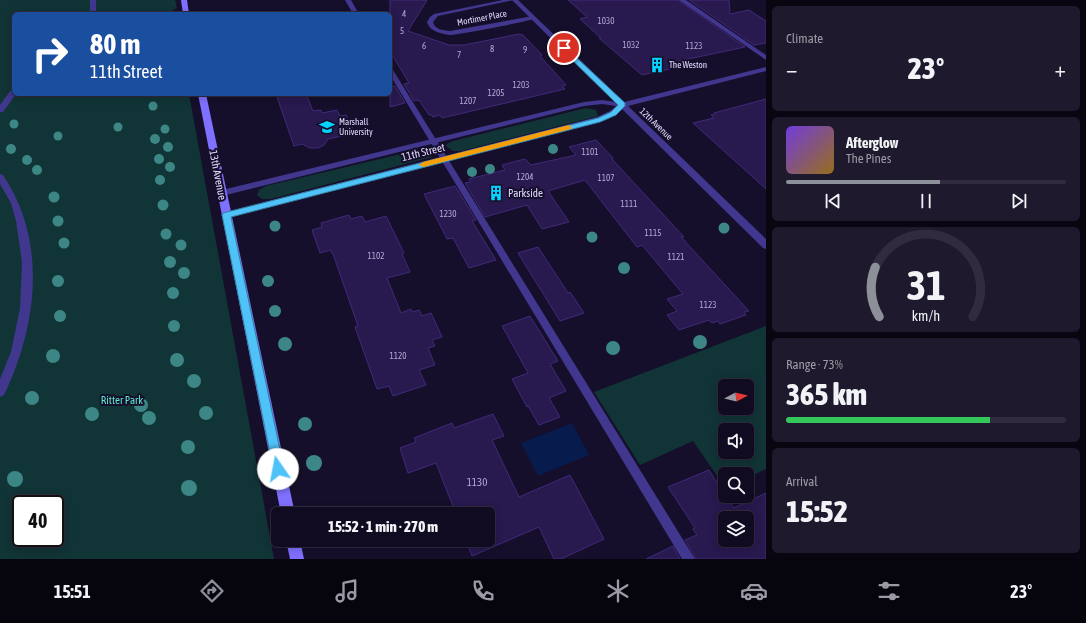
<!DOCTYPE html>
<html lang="en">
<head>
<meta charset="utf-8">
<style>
	body { margin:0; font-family:"Asap Condensed",sans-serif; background:#1e192d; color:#f1f3f6; height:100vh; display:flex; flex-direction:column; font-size:15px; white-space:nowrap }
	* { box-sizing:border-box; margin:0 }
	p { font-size:13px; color:#9c9ba5 }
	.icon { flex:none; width:22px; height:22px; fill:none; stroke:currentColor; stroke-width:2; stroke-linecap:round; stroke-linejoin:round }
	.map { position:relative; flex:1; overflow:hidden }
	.sheet { display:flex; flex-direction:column; gap:6px; padding:6px; background:#090612; width:320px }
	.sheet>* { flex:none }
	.top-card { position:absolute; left:12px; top:12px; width:380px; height:84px; border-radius:6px; box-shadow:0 2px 10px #0003,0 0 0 1px #302b3e; background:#1a4fa0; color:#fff; overflow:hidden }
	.needle { width:26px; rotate:83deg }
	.buttons { position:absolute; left:718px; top:379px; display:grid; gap:8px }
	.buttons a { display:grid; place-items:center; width:36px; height:36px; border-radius:6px; background:#100b20; box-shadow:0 2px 10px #0003,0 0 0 1px #302b3e; font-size:20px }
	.speed { position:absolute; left:12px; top:495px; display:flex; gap:8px; font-size:20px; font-weight:700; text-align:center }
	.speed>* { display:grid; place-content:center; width:52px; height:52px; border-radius:50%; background:#100b20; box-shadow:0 2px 10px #0003,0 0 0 1px #302b3e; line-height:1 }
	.speed .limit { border:2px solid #111; border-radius:6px; background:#fff; color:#111 }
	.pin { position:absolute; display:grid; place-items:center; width:34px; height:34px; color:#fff; margin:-17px; border:2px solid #fff; border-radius:50%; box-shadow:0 1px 4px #0007 }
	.me { position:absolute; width:44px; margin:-22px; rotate:348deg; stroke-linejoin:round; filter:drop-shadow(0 0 3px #0008) }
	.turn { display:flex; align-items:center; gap:14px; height:84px; padding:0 12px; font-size:18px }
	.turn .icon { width:52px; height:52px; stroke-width:2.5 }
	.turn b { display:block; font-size:28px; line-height:34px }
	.big { font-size:30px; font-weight:800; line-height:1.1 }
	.sheet .tile { flex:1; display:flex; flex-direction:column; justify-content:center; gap:6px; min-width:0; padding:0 14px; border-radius:6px; background:#1e192d }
	.sheet .dial { align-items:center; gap:0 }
	.dial svg { height:104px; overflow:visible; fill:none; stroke:#302b3e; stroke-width:7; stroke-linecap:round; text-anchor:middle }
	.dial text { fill:#f1f3f6; stroke:none }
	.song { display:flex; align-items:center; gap:12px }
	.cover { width:48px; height:48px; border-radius:6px; background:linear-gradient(135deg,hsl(260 70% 55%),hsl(40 70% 35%)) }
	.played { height:4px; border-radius:2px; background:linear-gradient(90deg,#8c9099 55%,#302b3e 55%) }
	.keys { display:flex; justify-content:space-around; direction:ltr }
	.heat { display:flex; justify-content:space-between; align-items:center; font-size:22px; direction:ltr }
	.charge { height:6px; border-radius:3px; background:linear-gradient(90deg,#34c759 73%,#302b3e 0) }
	.trip { position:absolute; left:271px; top:507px; width:224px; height:40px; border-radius:6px; background:#100b20; box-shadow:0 2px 10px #0003,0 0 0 1px #302b3e; font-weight:800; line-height:40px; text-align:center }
	.dock { display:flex; height:64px; justify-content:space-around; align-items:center; background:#06040d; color:#9c9ba5 }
	.dock .icon { width:28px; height:28px }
	.dock .on { color:#8c9099 }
	.dock b { font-size:18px; color:#f1f3f6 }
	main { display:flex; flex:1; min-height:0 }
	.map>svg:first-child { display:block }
</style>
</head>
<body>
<main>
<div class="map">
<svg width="766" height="559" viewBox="0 0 766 559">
	<rect width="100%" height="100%" fill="#160f2b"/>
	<g fill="#113436" fill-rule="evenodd">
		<path d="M0 0H175L177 8 173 10 174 14H14V94H189L274 559H0ZM21 504H55V538H21Z"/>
		<path d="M586 108 596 110 598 116 461 151H453L446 146 447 144 453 141Z"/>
		<path d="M422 149H429L431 151 432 157 271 199H262L257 195 259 190 266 186Z"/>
		<path d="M766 326V469L747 478V474H725V487L693 441 640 465 594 392ZM725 386H747V408H725ZM725 430H747V452H725Z"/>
	</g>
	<path fill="#071b4d" d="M572 423 589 455 538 476 521 443Z"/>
	<g fill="#28194e" stroke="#402a7b" fill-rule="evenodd">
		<path d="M390 0H427L408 31 449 45H464L519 34 523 35 542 55 540 56 566 85 562 86 565 89 442 118 440 115 433 117 432 115H429L419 100 414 101 404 84 409 83 393 56 390 61Z"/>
		<path d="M568 0H678L745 47 679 61 684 66 642 75 599 38H601L580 19 587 17Z"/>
		<path d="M689 0H729L730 14 749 10 766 21V43L754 45Z"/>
		<path d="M395 86 405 103 390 107V87Z"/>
		<path d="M276 94H306L313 111 321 110 322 113 337 110 340 116 346 115 355 133 328 139 324 145 318 148H310L302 144 294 146Z"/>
		<path d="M766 99V189L693 123 714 118 711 115 715 114 714 113Z"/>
		<path d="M596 140 613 158 612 159 684 237H681L749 311 744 312 746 315 720 324 718 321 712 323 709 320 679 330 667 315 677 311 667 299 683 294 642 245 637 247 585 180 548 191 569 222 542 229 527 205 485 217 465 183 471 182 469 179 505 170 502 165 525 159 531 165 576 155 569 147Z"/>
		<path d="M455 186 476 220 472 221 496 260 469 268 453 238 447 239 424 194Z"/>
		<path d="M349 215 351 219 362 216 365 222 386 216 404 253 402 254 410 272 387 278 401 313 411 309 412 312 419 310 422 316 431 313 442 337 432 340 435 346 428 348 435 365 419 370 426 385 393 396 389 386 377 389 355 327 358 326 333 254 330 250 320 253 312 230 322 227 321 223Z"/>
		<path d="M538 247 568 293 570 292 584 313 560 321 518 253Z"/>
		<path d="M530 316 558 361 550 364 566 391 549 398 560 417 539 425 528 406 527 407 512 379 528 373 502 326Z"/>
		<path d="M493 414 504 436 492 440 519 497 570 475 604 539 561 559H554L539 527 472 556 466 540H488V514H456L436 463 408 473 400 448 416 442 414 438 452 423 454 428Z"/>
		<path d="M709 470 725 496 734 508 766 493V559H696L685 540 697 535 693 529 695 528 668 487ZM725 518H747V540H725Z"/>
		<path d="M673 546 680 559H646Z"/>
	</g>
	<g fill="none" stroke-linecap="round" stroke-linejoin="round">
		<g fill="#41378e" fill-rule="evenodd">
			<path d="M345 0H351L359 14H353Z"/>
			<path d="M503 0H514L438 16 433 22C435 30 443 30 450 31L533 16 536 18C531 21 458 35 450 35 441 34 429 31 427 22L430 17 434 14Z"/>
			<path d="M679 0H686L766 55V60Z"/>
			<path d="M390 68 393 70 695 559H682L390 75Z"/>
		</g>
		<g fill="#41378e" fill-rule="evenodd">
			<rect x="90" y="0" width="6" height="14"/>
			<path d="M512 0H518L624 102 766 67V71L628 106 766 239V249L763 248 622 109 616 115 603 121 226 218 223 217 221 215 226 212 597 117 610 111 616 106 602 104 584 106 222 196 219 195 218 193 222 190 584 102 602 100 615 102Z"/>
			<path d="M11 90H14V94H16L3 112H0V105Z"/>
			<path d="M0 174 3 175C48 241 37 327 4 395L0 397V379L11 352 20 308 22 262 16 221 11 203 0 184Z"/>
		</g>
		<g fill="#7f70ff" fill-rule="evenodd">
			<path d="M181 0H187L189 14H183Z"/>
			<path d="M198 94H206L295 514H281Z"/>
			<path d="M286 540H300L304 559H290Z"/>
		</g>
	</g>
	<g fill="#3c8786">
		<circle cx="153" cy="106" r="4.5"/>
		<circle cx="14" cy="124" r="4.5"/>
		<circle cx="118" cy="127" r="4.5"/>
		<circle cx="165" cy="129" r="4.5"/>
		<circle cx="58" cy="136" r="4.5"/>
		<circle cx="155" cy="139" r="5"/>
		<circle cx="168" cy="147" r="5"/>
		<circle cx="11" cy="149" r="5"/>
		<circle cx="553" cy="149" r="5"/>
		<circle cx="159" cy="159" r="5"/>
		<circle cx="27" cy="160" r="5"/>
		<circle cx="170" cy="167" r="5"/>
		<circle cx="490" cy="169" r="5"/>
		<circle cx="37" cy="170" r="5"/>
		<circle cx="472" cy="172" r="5"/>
		<circle cx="160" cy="180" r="5"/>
		<circle cx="54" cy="197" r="5.5"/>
		<circle cx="163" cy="205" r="5.5"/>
		<circle cx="58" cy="221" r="5.5"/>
		<circle cx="275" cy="226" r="5.5"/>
		<circle cx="724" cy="228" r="5.5"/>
		<circle cx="166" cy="234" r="5.5"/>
		<circle cx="592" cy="237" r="5.5"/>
		<circle cx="64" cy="243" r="5.5"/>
		<circle cx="181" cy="245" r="5.5"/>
		<circle cx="170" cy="262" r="6"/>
		<circle cx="624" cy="268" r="6"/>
		<circle cx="184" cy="273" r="6"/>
		<circle cx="58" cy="281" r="6"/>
		<circle cx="268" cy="281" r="6"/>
		<circle cx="173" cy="293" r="6"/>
		<circle cx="275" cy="311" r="6"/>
		<circle cx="60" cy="316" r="6"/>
		<circle cx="174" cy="326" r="6"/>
		<circle cx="700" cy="342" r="7"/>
		<circle cx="285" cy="344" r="7"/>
		<circle cx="613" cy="348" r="7"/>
		<circle cx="53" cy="356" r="7"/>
		<circle cx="177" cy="360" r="7"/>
		<circle cx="194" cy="381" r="7"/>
		<circle cx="32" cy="398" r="7"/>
		<circle cx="141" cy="405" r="7"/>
		<circle cx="206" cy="413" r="7"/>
		<circle cx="92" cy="414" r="7"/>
		<circle cx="149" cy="418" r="7"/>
		<circle cx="305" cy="424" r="7"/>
		<circle cx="188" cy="447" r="7"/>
		<circle cx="314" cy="463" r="8"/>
		<circle cx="15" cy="479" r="8"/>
		<circle cx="189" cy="488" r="8"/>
	</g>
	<path fill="#4fc3f7" stroke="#337fa1" d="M564 46 625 103V106L616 115 600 122 231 217 284 469 283 473 278 475 274 473 222 215 223 213 598 118 611 112 618 105 562 50 561 48Z"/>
	<path fill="#f59e0b" d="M569 125 571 126V129L423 167 419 165 423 162Z"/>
	<defs>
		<g id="building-bare" transform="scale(1.2)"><path d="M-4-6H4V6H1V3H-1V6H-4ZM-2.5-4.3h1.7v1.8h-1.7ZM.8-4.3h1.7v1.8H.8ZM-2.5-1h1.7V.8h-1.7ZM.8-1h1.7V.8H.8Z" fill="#05d3ff" stroke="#160f2b" stroke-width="2.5" paint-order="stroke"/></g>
		<g id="university-bare" transform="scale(1.2)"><path d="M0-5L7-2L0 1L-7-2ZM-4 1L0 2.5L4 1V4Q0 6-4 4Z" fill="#05d3ff" stroke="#160f2b" stroke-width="2.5" paint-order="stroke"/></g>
	</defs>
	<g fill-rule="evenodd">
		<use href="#building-bare" x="657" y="65"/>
		<use href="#university-bare" x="327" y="127"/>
		<use href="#building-bare" x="496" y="193"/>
	</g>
	<g text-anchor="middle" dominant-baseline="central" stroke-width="4" stroke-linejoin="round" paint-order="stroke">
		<g font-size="9" fill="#b2a9d3">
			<text x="404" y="14">4</text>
			<text x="606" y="21">1030</text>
			<text x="402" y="31">5</text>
			<text x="631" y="45">1032</text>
			<text x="424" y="46">6</text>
			<text x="694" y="46">1123</text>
			<text x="492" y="49">8</text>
			<text x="525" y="50">9</text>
			<text x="459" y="55">7</text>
			<text x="521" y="85">1203</text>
			<text x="496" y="93">1205</text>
			<text x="468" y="101">1207</text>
			<text x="590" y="152">1101</text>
			<text x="525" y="177">1204</text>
			<text x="606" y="178">1107</text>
			<text x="629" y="204">1111</text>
			<text x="448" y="214">1230</text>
			<text x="653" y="233">1115</text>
			<text x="376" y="256">1102</text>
			<text x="676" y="257">1121</text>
			<text x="708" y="305">1123</text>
			<text x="398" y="356">1120</text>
		</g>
		<g font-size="9" fill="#e0d9ff" stroke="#160f2b">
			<text transform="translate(482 18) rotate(-11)">Mortimer Place</text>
			<text transform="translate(656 124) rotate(44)">12th Avenue</text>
		</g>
		<g font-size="9" fill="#e0d9ff" stroke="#160f2b" text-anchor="start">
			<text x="669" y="65">The Weston</text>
			<text x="339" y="122">Marshall<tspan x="339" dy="10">University</tspan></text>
		</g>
		<g font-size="11" fill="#e0d9ff" stroke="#160f2b">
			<text transform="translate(423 152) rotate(-14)">11th Street</text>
			<text transform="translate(218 175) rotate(79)">13th Avenue</text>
		</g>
		<g font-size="11" fill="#e0d9ff" stroke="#160f2b" text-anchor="start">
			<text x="508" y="193">Parkside</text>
		</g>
		<g font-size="11" fill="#5be9d0" stroke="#160f2b">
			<text x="122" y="400">Ritter Park</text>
		</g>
		<g font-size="11" fill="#b2a9d3">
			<text x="477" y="482">1130</text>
		</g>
	</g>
</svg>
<div class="buttons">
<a><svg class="needle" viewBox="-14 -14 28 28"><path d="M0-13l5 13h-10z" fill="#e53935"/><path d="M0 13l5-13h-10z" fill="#9c9ba5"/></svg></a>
<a><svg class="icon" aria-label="sound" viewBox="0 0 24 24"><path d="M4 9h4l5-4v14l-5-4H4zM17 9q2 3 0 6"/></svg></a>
<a><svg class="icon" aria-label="search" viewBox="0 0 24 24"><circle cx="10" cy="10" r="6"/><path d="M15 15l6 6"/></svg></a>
<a><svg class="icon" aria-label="layers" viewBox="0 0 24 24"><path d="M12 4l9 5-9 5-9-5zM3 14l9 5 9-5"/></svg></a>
</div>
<div class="speed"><div class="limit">40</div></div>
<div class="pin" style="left:564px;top:48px;background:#d93025"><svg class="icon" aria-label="arrive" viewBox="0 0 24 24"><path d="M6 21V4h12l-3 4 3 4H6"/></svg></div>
<svg class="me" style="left:278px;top:469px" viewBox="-20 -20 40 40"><circle r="19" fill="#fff"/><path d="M0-13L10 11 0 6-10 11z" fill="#4fc3f7"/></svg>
<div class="trip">15:52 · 1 min · 270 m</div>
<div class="top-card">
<div class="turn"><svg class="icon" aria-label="right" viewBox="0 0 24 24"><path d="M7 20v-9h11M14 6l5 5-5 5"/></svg><div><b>80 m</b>11th Street</div></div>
</div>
</div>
<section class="sheet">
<div class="tile"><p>Climate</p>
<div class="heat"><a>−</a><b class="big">23°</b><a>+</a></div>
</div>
<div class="tile">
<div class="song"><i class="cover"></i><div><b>Afterglow</b><p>The Pines</p></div></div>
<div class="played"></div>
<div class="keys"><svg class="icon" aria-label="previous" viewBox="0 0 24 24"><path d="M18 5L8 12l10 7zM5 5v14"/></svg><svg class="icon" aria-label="pause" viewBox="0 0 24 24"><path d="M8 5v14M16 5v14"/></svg><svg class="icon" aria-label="next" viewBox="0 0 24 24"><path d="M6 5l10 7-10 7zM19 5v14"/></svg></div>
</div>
<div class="tile dial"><svg viewBox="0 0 100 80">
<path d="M14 69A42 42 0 1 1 86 69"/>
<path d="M14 69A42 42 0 0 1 11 31" stroke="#8c9099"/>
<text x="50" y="56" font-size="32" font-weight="700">31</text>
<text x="50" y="72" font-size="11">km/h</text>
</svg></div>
<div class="tile"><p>Range · 73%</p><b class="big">365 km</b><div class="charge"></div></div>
<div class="tile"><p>Arrival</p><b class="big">15:52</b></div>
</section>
</main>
<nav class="dock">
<b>15:51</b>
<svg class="icon on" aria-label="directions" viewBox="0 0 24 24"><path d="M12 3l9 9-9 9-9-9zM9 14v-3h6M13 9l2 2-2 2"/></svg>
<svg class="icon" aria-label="music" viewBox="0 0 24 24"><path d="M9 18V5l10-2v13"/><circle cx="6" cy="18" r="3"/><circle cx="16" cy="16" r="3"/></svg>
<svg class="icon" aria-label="phone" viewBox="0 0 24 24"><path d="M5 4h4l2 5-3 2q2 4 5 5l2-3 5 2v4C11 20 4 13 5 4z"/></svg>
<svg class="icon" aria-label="climate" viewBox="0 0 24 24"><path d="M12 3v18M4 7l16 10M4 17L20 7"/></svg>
<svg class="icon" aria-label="car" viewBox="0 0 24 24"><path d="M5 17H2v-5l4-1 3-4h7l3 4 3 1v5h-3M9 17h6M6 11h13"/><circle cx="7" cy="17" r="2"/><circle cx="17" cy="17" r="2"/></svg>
<svg class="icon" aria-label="filters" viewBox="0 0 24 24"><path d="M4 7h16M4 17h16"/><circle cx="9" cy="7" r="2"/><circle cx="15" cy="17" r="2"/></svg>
<b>23°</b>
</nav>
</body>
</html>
